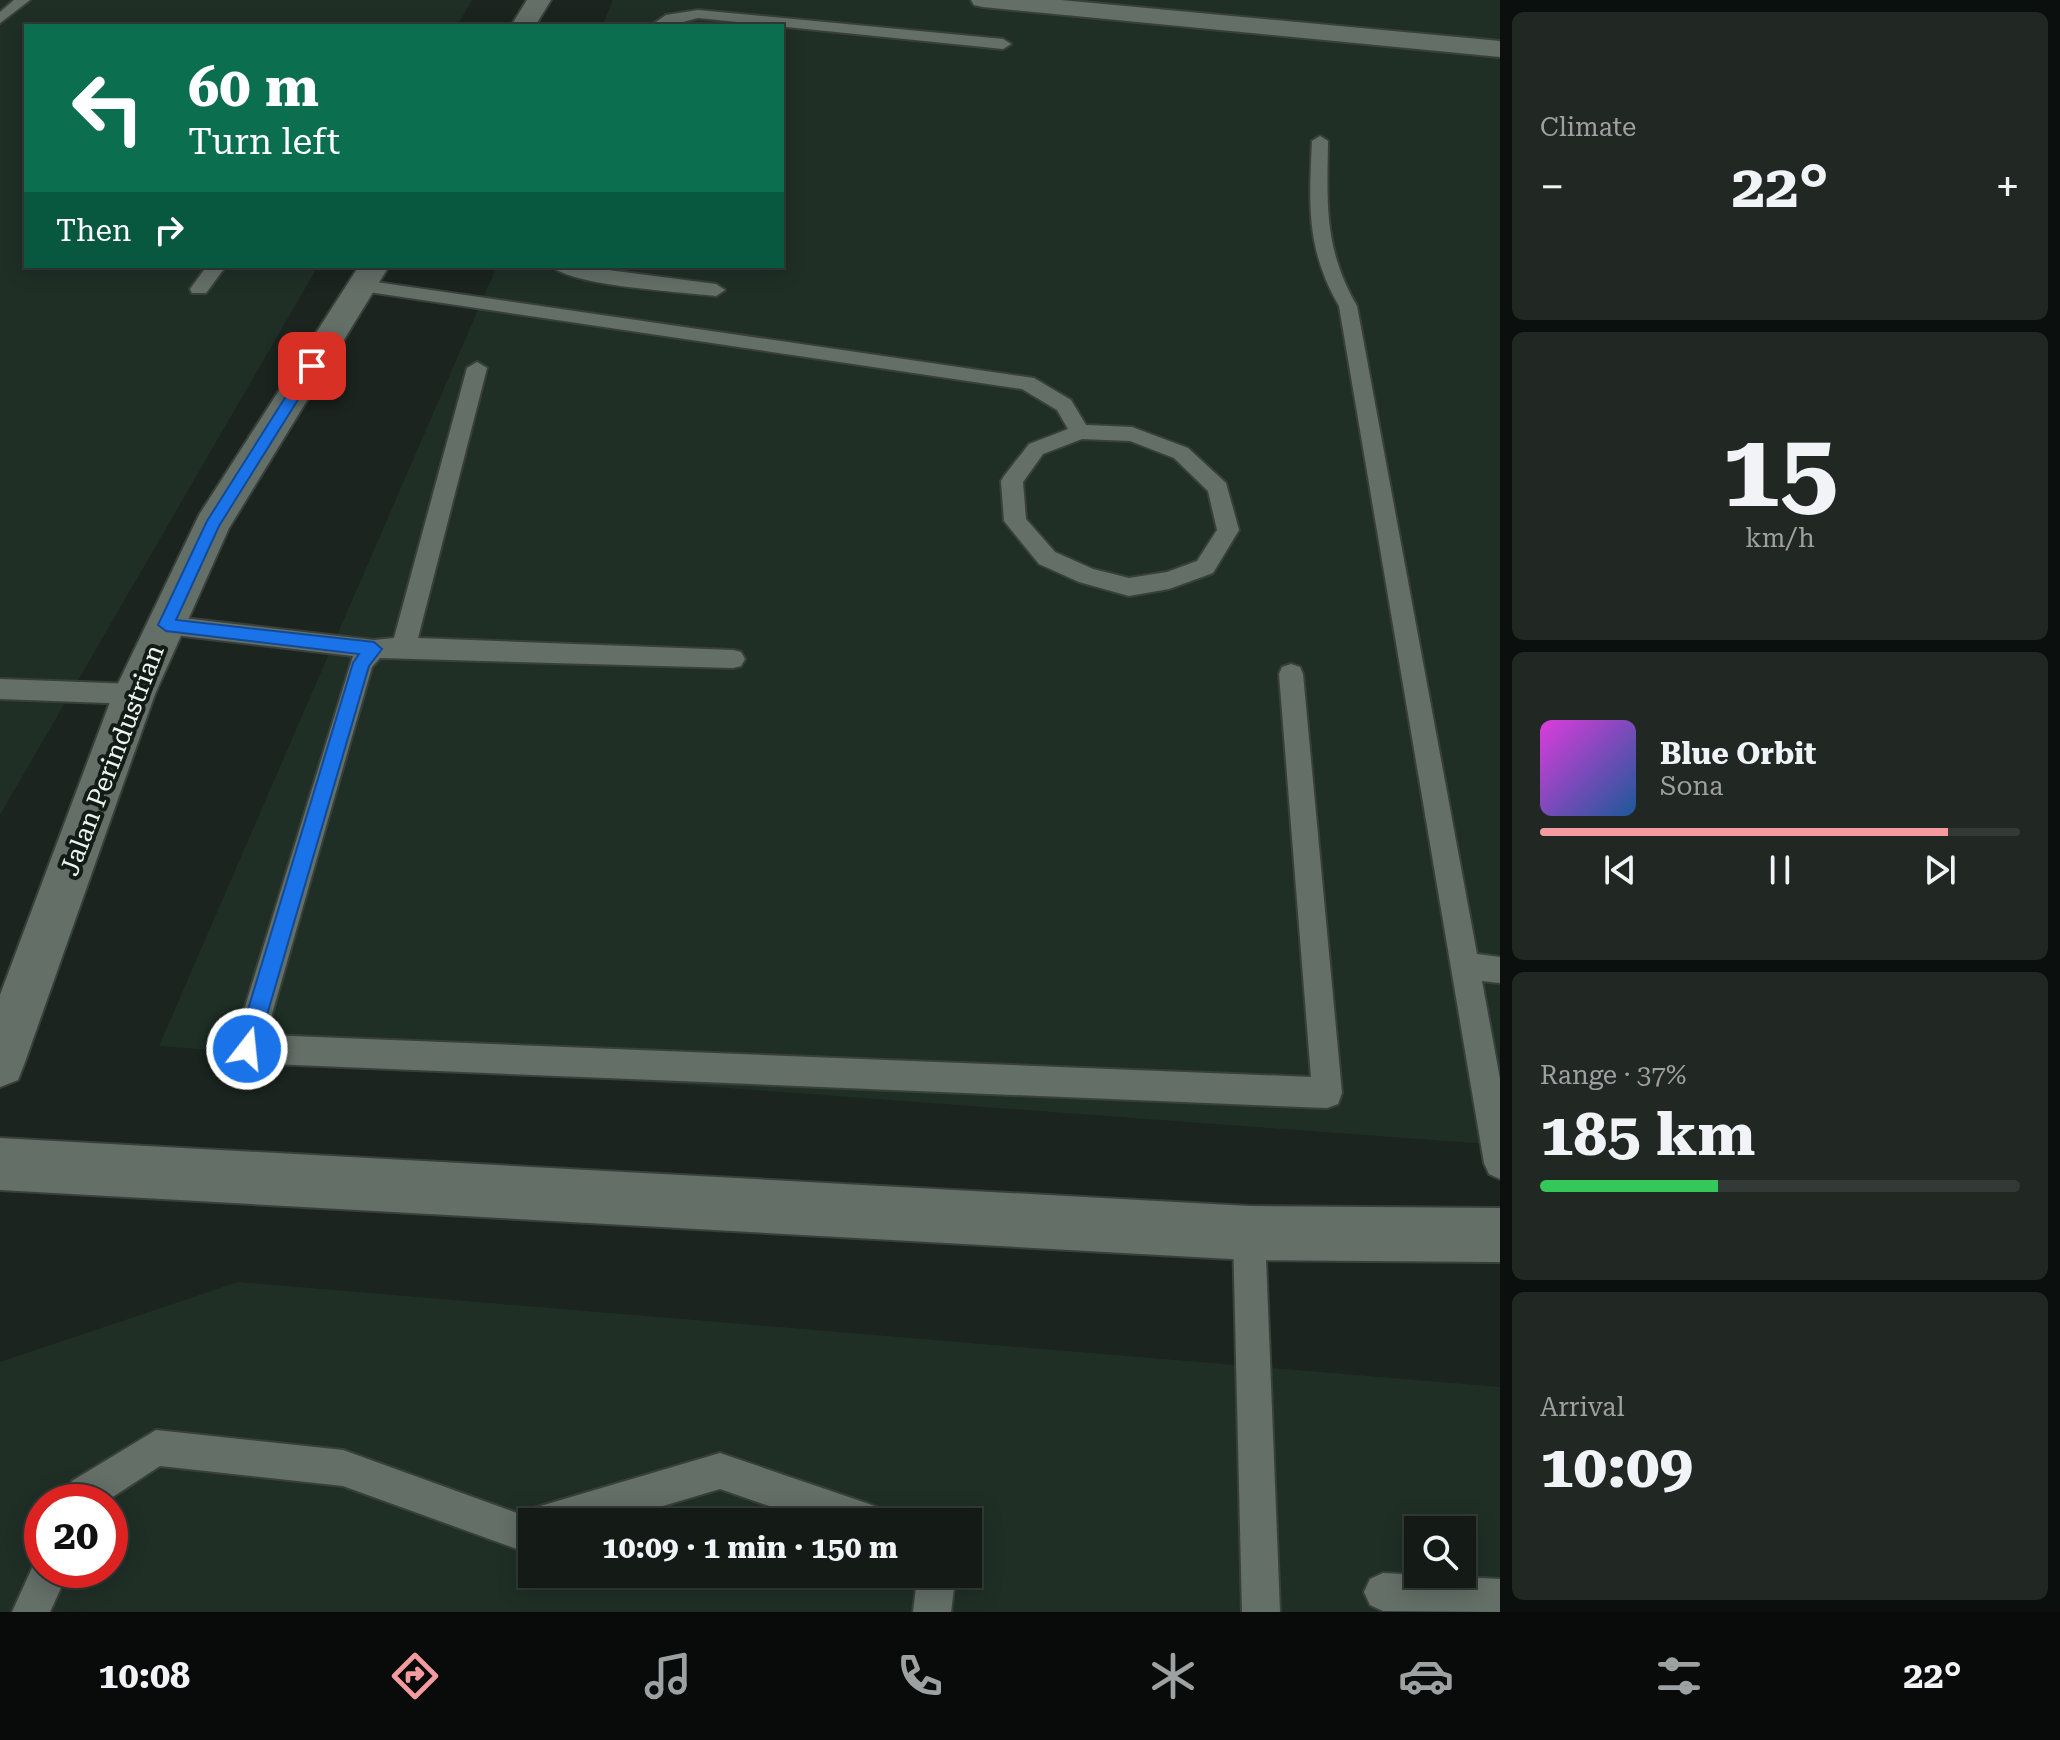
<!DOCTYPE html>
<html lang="en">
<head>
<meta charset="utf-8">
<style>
	body { margin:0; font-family:"Roboto Serif",serif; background:#212824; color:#f1f3f6; height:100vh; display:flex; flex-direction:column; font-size:30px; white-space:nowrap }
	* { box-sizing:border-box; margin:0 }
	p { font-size:26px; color:#9da1a1 }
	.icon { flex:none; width:44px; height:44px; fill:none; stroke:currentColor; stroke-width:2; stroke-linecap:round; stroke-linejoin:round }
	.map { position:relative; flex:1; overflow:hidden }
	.side { display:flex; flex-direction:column; gap:12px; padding:12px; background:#0b0f0d; width:560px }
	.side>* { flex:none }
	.hud { position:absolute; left:24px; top:24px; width:760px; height:244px; border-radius:0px; box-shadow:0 4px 20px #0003,0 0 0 2px #333936; background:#0b6e4f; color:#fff; overflow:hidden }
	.controls { position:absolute; left:1404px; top:1516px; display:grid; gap:16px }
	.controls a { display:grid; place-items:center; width:72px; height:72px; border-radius:0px; background:#141b17; box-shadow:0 4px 20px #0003,0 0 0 2px #333936; font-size:40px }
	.speed { position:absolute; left:24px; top:1484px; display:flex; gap:16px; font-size:40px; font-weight:700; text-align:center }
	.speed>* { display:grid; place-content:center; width:104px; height:104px; border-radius:50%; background:#141b17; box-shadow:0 4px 20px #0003,0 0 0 2px #333936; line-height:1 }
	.speed .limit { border:12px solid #d22; background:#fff; color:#111 }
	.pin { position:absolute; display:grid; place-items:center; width:68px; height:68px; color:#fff; margin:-34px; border-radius:16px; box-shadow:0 4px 12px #0006 }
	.me { position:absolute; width:88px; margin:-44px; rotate:16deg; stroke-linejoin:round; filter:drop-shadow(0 0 6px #0008) }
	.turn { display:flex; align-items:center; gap:28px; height:168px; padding:0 32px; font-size:36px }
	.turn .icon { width:104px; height:104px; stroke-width:2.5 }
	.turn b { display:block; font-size:56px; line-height:68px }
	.then { display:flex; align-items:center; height:76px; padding:0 32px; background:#0003; gap:16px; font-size:30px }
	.big { font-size:60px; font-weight:700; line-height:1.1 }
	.side .card { flex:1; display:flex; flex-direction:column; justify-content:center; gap:12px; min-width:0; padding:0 28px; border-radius:12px; background:#212824 }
	.side .dial { align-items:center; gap:0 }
	.dial b { font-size:104px; line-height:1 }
	.song { display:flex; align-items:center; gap:24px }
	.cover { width:96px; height:96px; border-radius:12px; background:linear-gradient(135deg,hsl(300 70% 55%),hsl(210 70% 35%)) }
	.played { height:8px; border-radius:4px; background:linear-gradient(90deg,#f49b9f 85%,#333936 85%) }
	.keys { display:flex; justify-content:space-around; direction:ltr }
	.heat { display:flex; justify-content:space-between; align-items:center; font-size:44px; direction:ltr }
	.charge { height:12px; border-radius:6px; background:linear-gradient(90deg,#34c759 37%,#333936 0) }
	.trip { position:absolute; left:518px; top:1508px; width:464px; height:80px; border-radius:0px; background:#141b17; box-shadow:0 4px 20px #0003,0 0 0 2px #333936; font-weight:700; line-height:80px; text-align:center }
	.dock { display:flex; height:128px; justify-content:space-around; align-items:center; background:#080b09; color:#9da1a1 }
	.dock .icon { width:56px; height:56px }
	.dock .on { color:#f49b9f }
	.dock b { font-size:36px; color:#f1f3f6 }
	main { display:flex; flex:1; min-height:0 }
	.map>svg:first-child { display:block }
</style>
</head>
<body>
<main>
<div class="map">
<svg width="1500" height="1612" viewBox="0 0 1500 1612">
	<rect width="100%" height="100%" fill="#1b241f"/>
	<g fill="#1f2f26" fill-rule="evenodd">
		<path d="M0 0H472L457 26H26V266H318L0 815Z"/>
		<path d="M613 0H1500V1145L159 1046 497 266H782V26H602Z"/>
		<path d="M238 1282 1500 1387V1612H0V1362ZM42 1502H110V1570H42ZM532 1522H968V1574H532ZM1418 1530H1462V1574H1418Z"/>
	</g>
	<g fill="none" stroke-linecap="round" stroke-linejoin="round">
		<g stroke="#39403c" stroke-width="4">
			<g id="service">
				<path d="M14 0H30L0 23V12Z"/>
				<path d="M698 10 1003 39 1011 44 1003 49 698 18 668 26H650L666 15Z"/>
				<path d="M1320 136 1328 141C1327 205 1324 249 1357 306L1477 954 1500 957V983L1482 981 1500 1079V1179L1489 1174 1484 1163 1339 306C1306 249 1309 205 1312 141Z"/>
				<path d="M207 266H226L206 293H192L190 289Z"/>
				<path d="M552 266H577L716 284 725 290 716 296C684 292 570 286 552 266Z"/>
				<path d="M362 280 1034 378 1071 400 1086 425 1132 427 1188 448 1226 483 1239 530 1213 573 1169 589 1129 596 1079 582 1039 564 1004 521 1001 481 1004 476 1029 444 1068 429 1057 410 1022 389 355 290 353 286ZM1082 439 1130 441 1174 458 1208 491 1217 530 1197 561 1167 572 1129 578 1093 569 1055 552 1026 519 1023 482 1043 454Z"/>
				<path d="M477 362 487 368 418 638 733 650 741 652 745 659 741 666 733 668 380 658 372 667 266 1035 1311 1077 1279 674 1282 667 1291 664 1300 667 1303 674 1342 1093 1338 1104 1327 1108 247 1063 237 1059 232 1049 353 656 166 634 158 631 154 625 158 619 166 616 374 640 394 638 467 368Z"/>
				<path d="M0 679 134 684 143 687 146 694 143 701 134 704 0 699Z"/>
				<path d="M1249 1217 1260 1222 1265 1233 1280 1612H1242L1233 1233 1238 1222Z"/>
				<path d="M156 1430 343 1450 517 1513 720 1453 869 1504 882 1509 887 1522H816L720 1489 609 1522H532V1545L517 1549 343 1486 160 1466 105 1502H63L72 1481Z"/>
				<path d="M42 1555V1570H69L50 1612H12L37 1557Z"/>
				<path d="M1383 1573 1500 1579V1612L1383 1611 1370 1605 1364 1592 1370 1579Z"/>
				<path d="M913 1574H951L954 1588 951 1612H913L916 1588Z"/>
			</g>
		</g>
		<g stroke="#39403c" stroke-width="4">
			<g id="minor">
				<path d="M971 0H1061L1500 41V57L983 7 974 5Z"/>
				<path d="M0 1138 1249 1206 1500 1208V1262L1249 1260 0 1190Z"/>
			</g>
		</g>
		<g stroke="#39403c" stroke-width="4">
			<g id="secondary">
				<path d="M527 0H551L535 26H511Z"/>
				<path d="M359 266H389L229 528 155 694 25 1062 18 1080 0 1087V995L113 694 199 515Z"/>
			</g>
		</g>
		<use href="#service" fill="#646f68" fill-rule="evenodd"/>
		<use href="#minor" fill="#646f68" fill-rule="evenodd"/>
		<use href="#secondary" fill="#646f68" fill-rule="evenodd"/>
	</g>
	<path fill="#1a73e8" stroke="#114b97" stroke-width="2" d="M312 361 319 366 219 526 176 620 374 642 382 649 369 666 257 1049 254 1057 247 1060 239 1057 236 1049 353 663 359 654 166 631 158 625 207 521 307 363Z"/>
	<g text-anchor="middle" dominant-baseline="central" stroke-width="8" stroke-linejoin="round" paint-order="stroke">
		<g font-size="26" fill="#edf3ef" stroke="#121b16">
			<text transform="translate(112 760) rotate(-69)">Jalan Perindustrian</text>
		</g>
	</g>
</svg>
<div class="controls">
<a><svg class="icon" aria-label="search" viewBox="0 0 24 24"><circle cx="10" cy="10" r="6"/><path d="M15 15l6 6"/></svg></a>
</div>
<div class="speed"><div class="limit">20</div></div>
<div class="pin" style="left:312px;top:366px;background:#d93025"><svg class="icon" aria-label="arrive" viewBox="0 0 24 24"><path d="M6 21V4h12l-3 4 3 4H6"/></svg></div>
<svg class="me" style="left:247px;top:1049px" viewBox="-20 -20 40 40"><circle r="17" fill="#1a73e8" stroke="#fff" stroke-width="3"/><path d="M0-11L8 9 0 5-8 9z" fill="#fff"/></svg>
<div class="trip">10:09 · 1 min · 150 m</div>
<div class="hud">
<div class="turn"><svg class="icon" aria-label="left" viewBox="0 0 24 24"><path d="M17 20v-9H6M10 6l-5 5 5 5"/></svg><div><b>60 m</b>Turn left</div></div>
<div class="then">Then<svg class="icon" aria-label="right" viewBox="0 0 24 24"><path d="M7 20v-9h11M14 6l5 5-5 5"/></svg></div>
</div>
</div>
<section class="side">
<div class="card"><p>Climate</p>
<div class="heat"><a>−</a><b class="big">22°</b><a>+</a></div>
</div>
<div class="card dial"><b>15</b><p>km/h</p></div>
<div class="card">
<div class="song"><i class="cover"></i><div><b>Blue Orbit</b><p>Sona</p></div></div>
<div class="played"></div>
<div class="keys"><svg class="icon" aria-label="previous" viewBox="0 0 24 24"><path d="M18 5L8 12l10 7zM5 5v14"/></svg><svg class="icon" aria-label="pause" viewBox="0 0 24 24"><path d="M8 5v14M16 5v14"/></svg><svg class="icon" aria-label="next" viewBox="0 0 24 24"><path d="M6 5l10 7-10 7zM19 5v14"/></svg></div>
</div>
<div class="card"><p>Range · 37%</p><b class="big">185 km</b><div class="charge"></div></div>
<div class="card"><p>Arrival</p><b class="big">10:09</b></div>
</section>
</main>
<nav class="dock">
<b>10:08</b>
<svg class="icon on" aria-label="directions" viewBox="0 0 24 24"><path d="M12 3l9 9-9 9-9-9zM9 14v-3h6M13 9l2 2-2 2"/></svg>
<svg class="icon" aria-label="music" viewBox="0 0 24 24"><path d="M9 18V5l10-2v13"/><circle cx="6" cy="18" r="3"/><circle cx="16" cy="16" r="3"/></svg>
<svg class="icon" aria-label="phone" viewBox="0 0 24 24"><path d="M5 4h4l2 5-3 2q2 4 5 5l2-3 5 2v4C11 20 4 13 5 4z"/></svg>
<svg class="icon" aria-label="climate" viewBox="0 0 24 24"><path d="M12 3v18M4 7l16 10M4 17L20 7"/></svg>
<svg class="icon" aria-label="car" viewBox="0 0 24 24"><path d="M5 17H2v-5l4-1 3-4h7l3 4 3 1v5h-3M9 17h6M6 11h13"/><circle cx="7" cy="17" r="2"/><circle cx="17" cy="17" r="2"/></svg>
<svg class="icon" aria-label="filters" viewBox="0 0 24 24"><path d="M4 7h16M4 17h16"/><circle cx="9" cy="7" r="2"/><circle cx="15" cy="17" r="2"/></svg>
<b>22°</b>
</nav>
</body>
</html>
